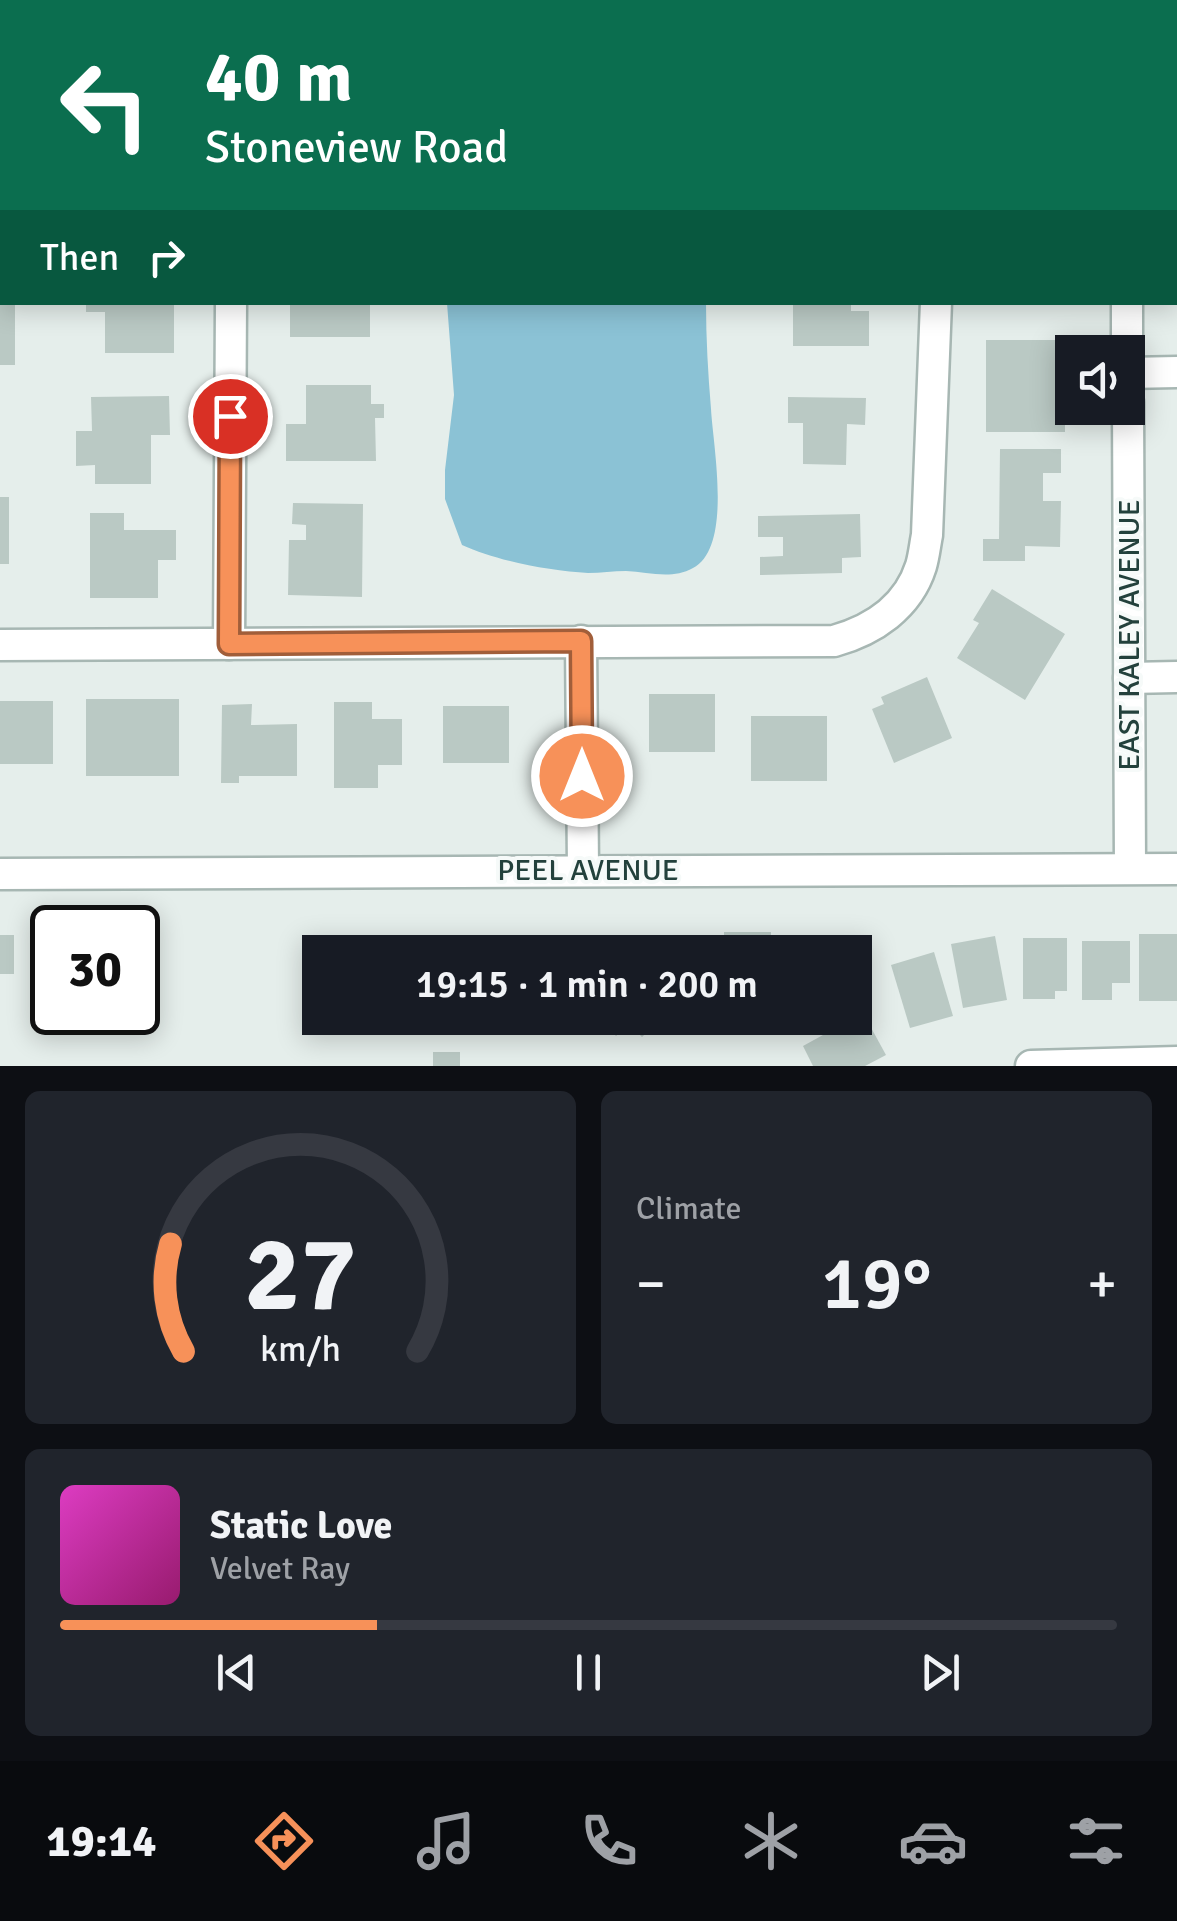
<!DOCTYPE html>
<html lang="en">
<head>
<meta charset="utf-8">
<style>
	body { margin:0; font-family:Signika,sans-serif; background:#20242c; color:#f1f3f6; height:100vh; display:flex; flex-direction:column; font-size:38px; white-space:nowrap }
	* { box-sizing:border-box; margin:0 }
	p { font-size:32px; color:#9ea1a6 }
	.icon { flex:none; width:55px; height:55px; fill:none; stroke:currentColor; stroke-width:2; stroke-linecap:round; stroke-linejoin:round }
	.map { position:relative; height:1066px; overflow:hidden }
	.drawer { display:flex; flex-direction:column; gap:25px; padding:25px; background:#0d0f14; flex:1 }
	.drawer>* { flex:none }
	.guide { position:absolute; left:0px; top:0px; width:1178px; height:305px; box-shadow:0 5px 25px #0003; background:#0b6e4f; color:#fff; overflow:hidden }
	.controls { position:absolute; left:1055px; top:335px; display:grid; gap:20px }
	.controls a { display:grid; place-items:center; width:90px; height:90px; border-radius:0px; background:#171b24; box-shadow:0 5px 25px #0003; font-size:50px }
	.speed { position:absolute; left:30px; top:905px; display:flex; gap:20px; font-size:50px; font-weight:700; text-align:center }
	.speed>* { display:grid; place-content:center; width:130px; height:130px; border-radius:50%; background:#171b24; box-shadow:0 5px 25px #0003; line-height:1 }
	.speed .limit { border:5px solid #111; border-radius:15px; background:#fff; color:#111 }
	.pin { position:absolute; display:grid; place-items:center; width:85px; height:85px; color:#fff; margin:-42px; border:5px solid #fff; border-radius:50%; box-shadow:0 2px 10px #0007 }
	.me { position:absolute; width:110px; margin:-55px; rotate:0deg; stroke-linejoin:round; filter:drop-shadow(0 0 8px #0008) }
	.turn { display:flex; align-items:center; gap:35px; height:210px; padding:0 40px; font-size:45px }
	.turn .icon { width:130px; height:130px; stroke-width:2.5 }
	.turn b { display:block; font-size:70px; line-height:85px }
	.then { display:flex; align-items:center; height:95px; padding:0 40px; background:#0003; gap:20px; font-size:38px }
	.big { font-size:75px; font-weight:600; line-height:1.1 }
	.drawer .card { flex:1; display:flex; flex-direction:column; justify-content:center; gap:15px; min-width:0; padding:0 35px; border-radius:15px; background:#20242c }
	.drawer .dial { align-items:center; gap:0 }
	.dial svg { height:260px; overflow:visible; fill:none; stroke:#363941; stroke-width:7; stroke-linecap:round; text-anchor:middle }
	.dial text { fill:#f1f3f6; stroke:none }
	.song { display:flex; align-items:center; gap:30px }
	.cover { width:120px; height:120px; border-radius:15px; background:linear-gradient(135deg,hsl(310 70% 55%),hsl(320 70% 35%)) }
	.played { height:10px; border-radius:5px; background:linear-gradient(90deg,#f79159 30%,#363941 30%) }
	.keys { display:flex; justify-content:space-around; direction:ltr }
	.heat { display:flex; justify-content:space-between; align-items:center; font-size:55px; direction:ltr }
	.drawer .tiles { flex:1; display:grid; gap:25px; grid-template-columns:1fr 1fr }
	.card:last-child { grid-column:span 2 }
	.trip { position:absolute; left:302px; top:935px; width:570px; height:100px; border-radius:0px; background:#171b24; box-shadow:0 5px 25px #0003; font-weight:600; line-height:100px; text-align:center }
	.menu { display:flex; height:160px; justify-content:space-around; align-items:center; background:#090b0e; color:#9ea1a6 }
	.menu .icon { width:70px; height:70px }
	.menu .active { color:#f79159 }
	.menu b { font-size:45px; color:#f1f3f6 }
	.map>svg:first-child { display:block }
</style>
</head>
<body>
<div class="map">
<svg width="1177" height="1066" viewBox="0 0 1177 1066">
	<rect width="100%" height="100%" fill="#e5eeeb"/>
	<path fill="#8bc2d5" d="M447 303H706C706 338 708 374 711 409 713 446 733 547 693 568 671 580 649 572 626 571 613 571 601 573 588 573 550 571 497 561 462 545L445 499V470L454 395Z"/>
	<g fill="#bac9c4">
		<rect x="0" y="302" width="15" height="63"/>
		<path d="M86 302H174V353H105V312H86Z"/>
		<rect x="290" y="302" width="80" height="35"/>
		<path d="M793 302H851V311H869V346H793Z"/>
		<rect x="986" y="340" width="79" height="92"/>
		<path d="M306 385H371V404H384V418H375L376 461H286V424H306Z"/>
		<path d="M169 396 170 435H151V484H95V465L76 466V431H92L91 397Z"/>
		<path d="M788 397 866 398 865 425 847 424 846 465 803 464V423H788Z"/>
		<path d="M1000 449H1061V473H1043V501H1061L1060 547 1025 546V561H983V539H999Z"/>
		<rect x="0" y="497" width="9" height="67"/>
		<path d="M293 503 363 504 362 597 288 595 289 540H306V525L292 524Z"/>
		<path d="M90 513H124V530H176V560H158V598H90Z"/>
		<path d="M860 514 861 557 842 558V573L760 575V557L783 556V537H758V516Z"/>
		<path d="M992 589 1065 634 1025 700 957 658 979 623 973 620Z"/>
		<path d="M927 677 952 738 894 763 872 709 884 704 881 697Z"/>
		<rect x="649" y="694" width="66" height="58"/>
		<rect x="86" y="699" width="93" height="77"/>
		<rect x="0" y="701" width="53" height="63"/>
		<path d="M334 702H372V719H402V765H378V788H334Z"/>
		<path d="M252 704 251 725 297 724V776H239V783H221L222 705Z"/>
		<rect x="443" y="706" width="66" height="57"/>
		<rect x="751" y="716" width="76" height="65"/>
		<rect x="724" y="932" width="47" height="20"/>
		<rect x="1139" y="934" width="38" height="67"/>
		<rect x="0" y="935" width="14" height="39"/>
		<path d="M995 936 1007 1000 963 1008 951 944Z"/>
		<path d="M663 937 678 952H648Z"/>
		<path d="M1023 938H1067V991H1055V999H1023Z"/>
		<path d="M1082 941H1130V983H1112V1000H1082Z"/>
		<rect x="450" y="945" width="31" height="7"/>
		<path d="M934 952 953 1016 910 1028 891 965Z"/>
		<path d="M863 1013 886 1055 865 1066H813L803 1046Z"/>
		<path d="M599 1018H662L642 1037 629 1024 616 1036Z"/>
		<path d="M800 1018H824L820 1026Z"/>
		<rect x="433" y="1052" width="27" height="14"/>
	</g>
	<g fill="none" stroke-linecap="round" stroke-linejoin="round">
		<g stroke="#a7b7b3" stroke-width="35">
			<g id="minor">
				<path d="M570 0V2"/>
				<path d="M1123 0V2"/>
				<path d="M214 2V0"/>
				<path d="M916 2V0"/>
				<path d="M1175 5H1177"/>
				<path d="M1127 302V352"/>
				<path d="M1128 373 1177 372"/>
				<path d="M1128 402 1130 868"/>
				<path d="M581 641 583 869"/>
				<path d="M229 644 231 302"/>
				<path d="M0 645 834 641C873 630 908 607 921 566 924 556 925 545 927 535L936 302"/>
				<path d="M1129 678 1177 677"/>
				<path d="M0 874 1177 869"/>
				<path d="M1031 1066 1177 1062"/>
			</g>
		</g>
		<use href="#minor" stroke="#fff" stroke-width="30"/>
	</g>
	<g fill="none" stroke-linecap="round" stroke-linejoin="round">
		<g stroke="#a15e3a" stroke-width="25">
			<path id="route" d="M230 416 229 644 581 641 582 776"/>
		</g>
		<use href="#route" stroke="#f79159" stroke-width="18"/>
	</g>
	<g text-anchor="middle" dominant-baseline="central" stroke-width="8" stroke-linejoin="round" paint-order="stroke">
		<g font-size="30" fill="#23413c" stroke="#f6faf9">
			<text transform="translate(1129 635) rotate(-90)">EAST KALEY AVENUE</text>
			<text x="588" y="870">PEEL AVENUE</text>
		</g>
	</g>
</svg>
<div class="controls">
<a><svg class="icon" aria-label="sound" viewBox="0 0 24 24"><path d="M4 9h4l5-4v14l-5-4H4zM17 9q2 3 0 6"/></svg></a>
</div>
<div class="speed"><div class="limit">30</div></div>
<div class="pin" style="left:230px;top:416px;background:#d93025"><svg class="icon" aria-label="arrive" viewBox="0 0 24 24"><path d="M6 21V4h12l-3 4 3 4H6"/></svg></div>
<svg class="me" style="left:582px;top:776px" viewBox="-20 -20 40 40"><circle r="17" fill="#f79159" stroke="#fff" stroke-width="3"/><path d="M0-11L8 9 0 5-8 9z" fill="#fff"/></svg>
<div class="trip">19:15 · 1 min · 200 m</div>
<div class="guide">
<div class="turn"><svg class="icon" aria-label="left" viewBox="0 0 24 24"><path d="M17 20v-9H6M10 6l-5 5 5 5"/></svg><div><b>40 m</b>Stoneview Road</div></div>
<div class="then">Then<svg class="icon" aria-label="right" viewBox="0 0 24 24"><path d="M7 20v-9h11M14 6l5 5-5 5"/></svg></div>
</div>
</div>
<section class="drawer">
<div class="tiles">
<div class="card dial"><svg viewBox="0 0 100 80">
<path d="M14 69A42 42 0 1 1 86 69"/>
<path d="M14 69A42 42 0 0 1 10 36" stroke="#f79159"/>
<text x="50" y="56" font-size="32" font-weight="700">27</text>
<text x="50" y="72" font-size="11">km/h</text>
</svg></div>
<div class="card"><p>Climate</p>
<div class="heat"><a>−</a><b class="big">19°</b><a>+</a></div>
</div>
<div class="card">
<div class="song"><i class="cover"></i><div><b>Static Love</b><p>Velvet Ray</p></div></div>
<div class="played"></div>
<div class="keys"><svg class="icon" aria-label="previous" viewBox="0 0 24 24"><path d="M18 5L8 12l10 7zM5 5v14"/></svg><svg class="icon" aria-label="pause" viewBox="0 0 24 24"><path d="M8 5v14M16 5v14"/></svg><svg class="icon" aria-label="next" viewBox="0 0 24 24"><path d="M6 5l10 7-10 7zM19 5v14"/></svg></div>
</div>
</div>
</section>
<nav class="menu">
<b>19:14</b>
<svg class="icon active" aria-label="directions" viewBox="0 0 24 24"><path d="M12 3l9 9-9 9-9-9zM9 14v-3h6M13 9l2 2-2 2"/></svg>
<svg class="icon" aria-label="music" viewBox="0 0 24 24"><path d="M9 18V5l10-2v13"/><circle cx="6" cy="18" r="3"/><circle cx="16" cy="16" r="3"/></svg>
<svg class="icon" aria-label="phone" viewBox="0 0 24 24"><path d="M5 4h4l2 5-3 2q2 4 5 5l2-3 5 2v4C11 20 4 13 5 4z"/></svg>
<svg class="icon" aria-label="climate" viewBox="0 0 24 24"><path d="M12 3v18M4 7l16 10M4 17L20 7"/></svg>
<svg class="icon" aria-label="car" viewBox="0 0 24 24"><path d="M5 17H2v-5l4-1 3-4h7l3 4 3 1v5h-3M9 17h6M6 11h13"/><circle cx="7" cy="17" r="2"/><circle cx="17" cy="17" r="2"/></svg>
<svg class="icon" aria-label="filters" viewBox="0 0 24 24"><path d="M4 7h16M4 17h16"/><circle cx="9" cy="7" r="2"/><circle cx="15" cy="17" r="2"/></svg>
</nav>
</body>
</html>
